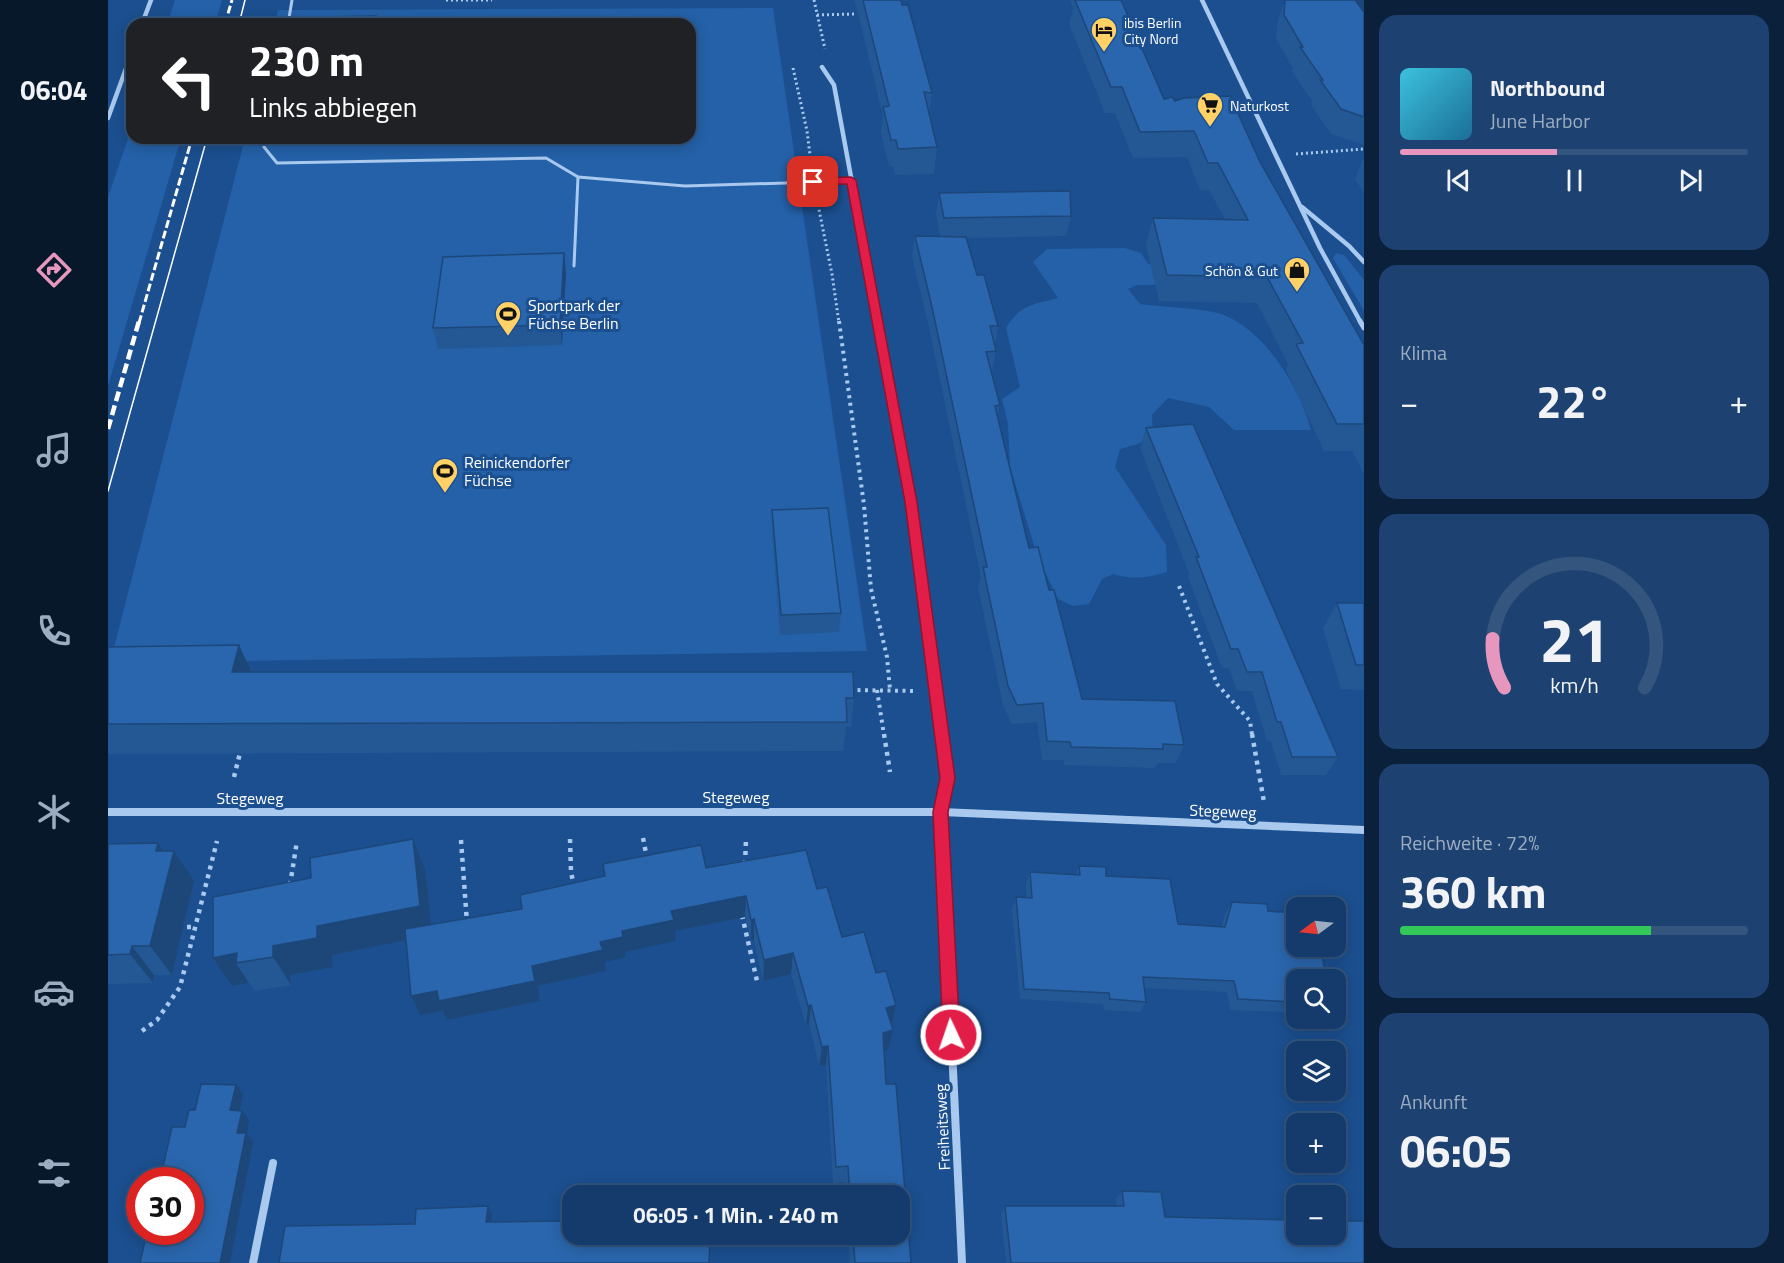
<!DOCTYPE html>
<html lang="de">
<head>
<meta charset="utf-8">
<style>
	body { margin:0; font-family:"Titillium Web",sans-serif; background:#1d4271; color:#f1f3f6; height:100vh; display:flex; flex-direction:column; font-size:22px; white-space:nowrap }
	* { box-sizing:border-box; margin:0 }
	p { font-size:20px; color:#9dadc1 }
	.icon { flex:none; width:33px; height:33px; fill:none; stroke:currentColor; stroke-width:2; stroke-linecap:round; stroke-linejoin:round }
	.map { position:relative; flex:1; overflow:hidden }
	.sheet { display:flex; flex-direction:column; gap:15px; padding:15px; background:#0b203b; width:420px }
	.sheet>* { flex:none }
	.banner { position:absolute; left:18px; top:18px; width:570px; height:126px; border-radius:18px; box-shadow:0 3px 15px #0003,0 0 0 2px #33557e; background:#202124; color:#fff; overflow:hidden }
	.needle { width:39px; rotate:255deg }
	.tools { position:absolute; left:1178px; top:897px; display:grid; gap:12px }
	.tools a { display:grid; place-items:center; width:60px; height:60px; border-radius:12px; background:#143b6b; box-shadow:0 3px 15px #0003,0 0 0 2px #33557e; font-size:30px }
	.speed { position:absolute; left:18px; top:1167px; display:flex; gap:12px; font-size:30px; font-weight:700; text-align:center }
	.speed>* { display:grid; place-content:center; width:78px; height:78px; border-radius:50%; background:#143b6b; box-shadow:0 3px 15px #0003,0 0 0 2px #33557e; line-height:1 }
	.speed .limit { border:9px solid #d22; background:#fff; color:#111 }
	.pin { position:absolute; display:grid; place-items:center; width:51px; height:51px; color:#fff; margin:-26px; border-radius:12px; box-shadow:0 3px 9px #0006 }
	.me { position:absolute; width:66px; margin:-33px; rotate:357deg; stroke-linejoin:round; filter:drop-shadow(0 0 4px #0008) }
	.turn { display:flex; align-items:center; gap:21px; height:126px; padding:0 24px; font-size:27px }
	.turn .icon { width:78px; height:78px; stroke-width:2.5 }
	.turn b { display:block; font-size:42px; line-height:51px }
	.big { font-size:45px; font-weight:700; line-height:1.1 }
	.sheet .card { flex:1; display:flex; flex-direction:column; justify-content:center; gap:9px; min-width:0; padding:0 21px; border-radius:18px; background:#1d4271 }
	.sheet .dial { align-items:center; gap:0 }
	.dial svg { height:156px; overflow:visible; fill:none; stroke:#33557e; stroke-width:7; stroke-linecap:round; text-anchor:middle }
	.dial text { fill:#f1f3f6; stroke:none }
	.song { display:flex; align-items:center; gap:18px }
	.cover { width:72px; height:72px; border-radius:9px; background:linear-gradient(135deg,hsl(190 70% 55%),hsl(200 70% 35%)) }
	.played { height:6px; border-radius:3px; background:linear-gradient(90deg,#e797bd 45%,#33557e 45%) }
	.keys { display:flex; justify-content:space-around; direction:ltr }
	.heat { display:flex; justify-content:space-between; align-items:center; font-size:33px; direction:ltr }
	.charge { height:9px; border-radius:4px; background:linear-gradient(90deg,#34c759 72%,#33557e 0) }
	.trip { position:absolute; left:454px; top:1185px; width:348px; height:60px; border-radius:18px; background:#143b6b; box-shadow:0 3px 15px #0003,0 0 0 2px #33557e; font-weight:700; line-height:60px; text-align:center }
	main { display:flex; flex:1; min-height:0 }
	.tabs { display:flex; flex-direction:column; width:108px; justify-content:space-around; align-items:center; background:#08182b; color:#9dadc1 }
	.tabs .icon { width:42px; height:42px }
	.tabs .selected { color:#e797bd }
	.tabs b { font-size:27px; color:#f1f3f6 }
	.map>svg:first-child { display:block }
</style>
</head>
<body>
<main>
<nav class="tabs">
<b>06:04</b>
<svg class="icon selected" aria-label="directions" viewBox="0 0 24 24"><path d="M12 3l9 9-9 9-9-9zM9 14v-3h6M13 9l2 2-2 2"/></svg>
<svg class="icon" aria-label="music" viewBox="0 0 24 24"><path d="M9 18V5l10-2v13"/><circle cx="6" cy="18" r="3"/><circle cx="16" cy="16" r="3"/></svg>
<svg class="icon" aria-label="phone" viewBox="0 0 24 24"><path d="M5 4h4l2 5-3 2q2 4 5 5l2-3 5 2v4C11 20 4 13 5 4z"/></svg>
<svg class="icon" aria-label="climate" viewBox="0 0 24 24"><path d="M12 3v18M4 7l16 10M4 17L20 7"/></svg>
<svg class="icon" aria-label="car" viewBox="0 0 24 24"><path d="M5 17H2v-5l4-1 3-4h7l3 4 3 1v5h-3M9 17h6M6 11h13"/><circle cx="7" cy="17" r="2"/><circle cx="17" cy="17" r="2"/></svg>
<svg class="icon" aria-label="filters" viewBox="0 0 24 24"><path d="M4 7h16M4 17h16"/><circle cx="9" cy="7" r="2"/><circle cx="15" cy="17" r="2"/></svg>
</nav>
<div class="map">
<svg width="1256" height="1263" viewBox="0 0 1256 1263">
	<rect width="100%" height="100%" fill="#1b4f8f"/>
	<g fill="#2461a8">
		<path d="M67 0H114L107 24H59Z"/>
		<path d="M665 8 759 651 2 663 137 138H582V24H167L170 10Z"/>
		<path d="M24 127V138H73L0 386V197Z"/>
		<path d="M1017 248 1033 253 1040 264 1060 266 1066 279 1045 285H1029L1020 289 1032 304C1051 307 1100 308 1116 315 1158 332 1192 388 1203 430H1126L1101 407 1060 398 1044 415 1045 434 1030 444 1012 449 1007 467 1058 545 1059 572C1040 578 1025 580 1005 574L994 579 981 604 965 606 950 599 930 558 902 467 900 424 894 399 912 387 898 328C913 304 924 305 950 298L925 262 939 249Z"/>
		<path d="M1228 253 1236 255 1256 280V311L1225 258Z"/>
	</g>
	<g fill="none" stroke-linecap="round" stroke-linejoin="round">
		<g stroke="#a9c9ee" stroke-width="3" stroke-dasharray="2 3" stroke-linecap="butt">
			<path d="M338 0H384"/>
			<path d="M706 0 717 49"/>
			<path d="M709 15 747 14"/>
			<path d="M685 68 699 131 703 163"/>
			<path d="M1188 154 1256 149"/>
			<path d="M709 200 724 274 731 323"/>
		</g>
		<g stroke="#a9c9ee" stroke-width="4" stroke-dasharray="3 4.5" stroke-linecap="butt">
			<path d="M731 321 756 505 763 589 779 657 782 690"/>
			<path d="M1071 586 1109 684 1142 721 1144 735"/>
			<path d="M742 690 809 691"/>
			<path d="M769 690 776 735"/>
		</g>
		<g stroke="#a9c9ee" stroke-width="4.5" stroke-dasharray="4 5" stroke-linecap="butt">
			<path d="M776 734 782 772"/>
			<path d="M1144 734 1156 802"/>
			<path d="M126 777 133 749"/>
			<path d="M535 838 539 858"/>
			<path d="M462 839 463 872 466 886"/>
			<path d="M353 840 359 923"/>
			<path d="M637 864 638 840"/>
			<path d="M182 885 189 841"/>
			<path d="M634 915 649 981"/>
			<path d="M70 927H88"/>
			<path d="M34 1031 49 1020 72 987 109 841"/>
		</g>
		<g stroke="#a9c9ee" stroke-width="3">
			<path d="M180 24 184 0"/>
			<path d="M157 138 156 147 169 163 438 158 470 177"/>
			<path d="M466 266 470 177 577 186 743 181"/>
		</g>
		<g stroke="#a9c9ee" stroke-width="4.5">
			<path d="M1094 0 1212 248 1253 323"/>
			<path d="M34 24 43 0"/>
			<path d="M714 67 726 85 770 323"/>
			<path d="M0 118 24 52"/>
			<path d="M1194 207 1241 246 1256 262"/>
		</g>
		<g stroke="#a9c9ee" stroke-width="5">
			<path d="M770 321 803 502 834 735"/>
			<path d="M1252 321 1256 328"/>
		</g>
		<g stroke="#a9c9ee" stroke-width="8">
			<path d="M834 734 840 778 833 812 854 1263"/>
			<path d="M0 812H833L1256 830"/>
			<path d="M145 1263 165 1163"/>
		</g>
		<g stroke="#fff" stroke-width="1.5">
			<path d="M131 24 137 0"/>
			<path d="M0 491 99 138"/>
		</g>
		<g stroke="#fff" stroke-width="3" stroke-dasharray="8 3" stroke-linecap="butt">
			<path d="M117 24 124 0"/>
			<path d="M31 323 84 138"/>
		</g>
		<path stroke="#fff" stroke-width="4.5" stroke-dasharray="10 4.5" stroke-linecap="butt" d="M0 429 31 321"/>
	</g>
	<g fill="#245895">
		<path d="M746 0H793L824 93 821 114 829 147 826 174 787 175 785 166H781L773 133 775 116 751 17Z"/>
		<path d="M962 0H1013L1056 99 1067 101 1152 162 1256 345V474L1244 451H1216L1178 370 1180 364 1149 303 1051 301 1038 245 1045 218 1117 219 1101 190H1092L1079 157 1025 158 1007 113H997L961 24 965 8Z"/>
		<path d="M1177 0H1256V145L1223 134 1203 105 1204 101 1184 71 1185 68 1168 39 1170 20Z"/>
		<path d="M191 138H240L192 139Z"/>
		<path d="M1256 157V193L1247 179Z"/>
		<path d="M831 193 963 216 958 236 858 238 869 275 890 326 887 346 888 351 884 372 892 405 889 417 921 548 941 590 974 699 1076 745 1068 763H1050L1047 768 956 765V760H934L929 722 904 724 895 705 870 587 873 577 821 327 804 257 807 236H832L828 213Z"/>
		<path d="M456 253 458 274 454 345 330 349 325 328Z"/>
		<path d="M1038 428 1230 757 1218 775H1173L1163 741H1159L1144 691H1129L1121 668H1114L1080 577 1081 573 1032 448Z"/>
		<path d="M664 510 733 613 731 632 672 635 664 531Z"/>
		<path d="M1229 603H1256V690L1233 689 1215 628Z"/>
		<path d="M0 647 143 672 746 698 743 727H738L735 751 0 754Z"/>
		<path d="M50 843 55 851 86 881 64 975H46L45 983 0 984V844Z"/>
		<path d="M971 866 998 876 1070 924 1113 927 1117 914 1124 902 1160 911 1188 980V1000H1185L1186 1002 1177 1012 1122 1010 1119 992 1036 988 1038 1002 1032 1012 996 1010 995 1004 912 999 904 909 908 897 919 898 918 884 922 872 968 874Z"/>
		<path d="M598 868 709 889 734 937 783 1024 785 1030 781 1049 776 1050 778 1084 803 1263H742L740 1234H792V1196H738L737 1182 725 1183 718 1065 711 1066 701 1024 698 1025 683 974 655 981 646 940H643L637 917 567 931 568 941 517 952 518 957 497 962 498 971 430 986 432 1001 339 1020 335 1011 312 1015 303 996 298 940 224 955 225 967 182 975 183 985 147 991 141 983 124 986 105 958 317 870 322 925 414 909Z"/>
		<path d="M1014 1191 1057 1217 1256 1263H898L893 1214 897 1206H1009L1008 1199Z"/>
	</g>
	<g fill="#1d4779">
		<path d="M1245 0H1256V18Z"/>
		<path d="M456 253 458 274 454 345 452 325Z"/>
		<path d="M131 645 145 676 124 672Z"/>
		<path d="M305 839 317 870 324 935 224 955 225 967 182 975 183 985 165 957V946L209 926Z"/>
		<path d="M50 843 63 862 66 851 86 881 64 975 42 946 48 851Z"/>
		<path d="M638 896 637 917 567 931 568 941 517 952 518 957 497 962 498 971 430 986 432 1001 339 1020 335 1011 312 1015 303 996 424 966 492 942 514 931 563 911Z"/>
		<path d="M646 919V940H643V920Z"/>
		<path d="M24 946 46 975 45 983 22 954Z"/>
		<path d="M129 953 128 963 141 983 124 986 105 958Z"/>
		<path d="M685 953 683 974 655 981 656 960Z"/>
		<path d="M703 1005 701 1024 698 1025 700 1006Z"/>
		<path d="M788 1005 784 1024 778 1008Z"/>
		<path d="M785 1030 781 1049 771 1052 775 1033Z"/>
		<path d="M720 1046 718 1065 711 1066 714 1047Z"/>
		<path d="M128 1085 135 1094 130 1120 122 1110Z"/>
		<path d="M134 1111 141 1120 139 1134 145 1142 122 1263H112L129 1133Z"/>
		<path d="M380 1206 384 1214 382 1230 378 1222Z"/>
	</g>
	<g fill="#2a66ad" stroke="#1d4779" stroke-width="1.5">
		<path d="M755 0H793L794 5H800L824 93 816 92 829 147 790 149 788 140H783L775 107 781 106Z"/>
		<path d="M967 0H1013L1056 99 1064 97 1067 101 1076 98 1122 96 1152 162 1256 345V424H1229L1188 344 1195 343 1159 277 1059 275 1045 218 1140 220 1110 163H1100L1086 131 1032 132 1014 87H1003Z"/>
		<path d="M1177 0H1247L1256 12V117L1233 109 1212 80H1215L1192 47H1195L1176 15Z"/>
		<path d="M268 16 266 22 373 20 372 24H209L211 17Z"/>
		<path d="M962 191 963 216 836 218 831 193Z"/>
		<path d="M807 236 858 237 869 275H876L890 326H882L888 351 878 352 892 405 887 406 921 548 930 547 941 590H946L974 699 1067 701 1076 745 1055 744V749L963 747 962 742 939 741 935 703 909 705 900 686 875 567H879L824 307Z"/>
		<path d="M456 253 452 325 325 328 335 257Z"/>
		<path d="M1085 424 1230 757H1184L1173 722H1169L1154 672H1139L1130 649H1123L1088 557H1091L1038 428Z"/>
		<path d="M720 508 733 613 673 615 664 510Z"/>
		<path d="M1229 603H1256V665H1248Z"/>
		<path d="M131 645 124 672H745L746 698H738L739 722 0 724V647Z"/>
		<path d="M305 839 312 906 209 926V938L165 946V957L128 963 129 953 105 958V897L203 878 202 858Z"/>
		<path d="M50 843 48 851H66L42 946H24L22 954 0 955V844Z"/>
		<path d="M593 845 598 868 698 850 709 889 719 887 734 937 756 932 768 973 778 971 788 1005 778 1008 785 1030 775 1033 778 1084H788L803 1263H747L745 1234H792V1196H742L740 1166 728 1167 720 1046 714 1047 703 1005 700 1006 685 953 656 960 646 919 643 920 638 896 563 911 566 920 514 931 515 937 492 942 495 950 424 966 427 981 331 1001 329 991 303 996 297 929 414 909 412 895 497 876 495 864Z"/>
		<path d="M971 866 998 867V876L1062 879 1070 924 1117 927 1124 902 1159 904 1160 911 1188 913V946H1212L1219 980H1188V989H1183L1186 1002 1130 999 1126 981 1035 977 1038 1002 1002 999 1001 993 916 989 908 897 924 898 922 872 972 875Z"/>
		<path d="M93 1084 128 1085 122 1110 134 1111 129 1133H138L112 1263H32L39 1232H82V1180H52L64 1127H77L81 1110H87Z"/>
		<path d="M1014 1191 1053 1192 1057 1217 1188 1220V1234H1227V1221H1256V1263H903L897 1206H1016Z"/>
		<path d="M380 1206 378 1222 458 1221 459 1206H465V1234H602L601 1263H171L177 1226 307 1224 308 1209Z"/>
	</g>
	<path fill="#e11d48" stroke="#92132f" stroke-width="1.5" d="M743 177 748 180 809 502 847 778 840 812 852 1035 849 1040 843 1043 837 1040 835 1035 825 812 832 778 797 502 739 184 705 185 700 182 705 178Z"/>
	<defs>
		<g id="hotel-pin" transform="scale(1.35)"><path d="M0 17L-7.5 6A9.5 9.5 0 1 1 7.5 6Z" fill="#ffd166" stroke="#1b4f8f"/><path d="M-6-4.5h1.5V1H6V5H4.5V3h-9V5H-6ZM-4 0a1.8 1.8 0 1 1 3.6 0ZM.5 0V-2.5h3Q6-2.5 6 0Z" fill="#111"/></g>
		<g id="supermarket-pin" transform="scale(1.35)"><path d="M0 17L-7.5 6A9.5 9.5 0 1 1 7.5 6Z" fill="#ffd166" stroke="#1b4f8f"/><path d="M-6-5.5h2.5l.6 2H6L4.5 2H-2.5L-4.4-4H-6ZM-1.5 3.2a1.3 1.3 0 1 0 .1 0ZM3 3.2a1.3 1.3 0 1 0 .1 0Z" fill="#111"/></g>
		<g id="shop-pin" transform="scale(1.35)"><path d="M0 17L-7.5 6A9.5 9.5 0 1 1 7.5 6Z" fill="#ffd166" stroke="#1b4f8f"/><path d="M-5-2.5h2.3a2.7 3.5 0 0 1 5.4 0H5L5.5 6h-11ZM-1.5-2.5h3a1.5 2.3 0 0 0-3 0Z" fill="#111"/></g>
		<g id="stadium-pin" transform="scale(1.35)"><path d="M0 17L-7.5 6A9.5 9.5 0 1 1 7.5 6Z" fill="#ffd166" stroke="#1b4f8f"/><path d="M0-5a6.5 5 0 1 0 0 10a6.5 5 0 1 0 0-10ZM-3.5-1.8h7v3.6h-7Z" fill="#111"/></g>
	</defs>
	<g fill-rule="evenodd">
		<use href="#hotel-pin" x="996" y="30"/>
		<use href="#supermarket-pin" x="1102" y="105"/>
		<use href="#shop-pin" x="1189" y="270"/>
		<use href="#stadium-pin" x="400" y="314"/>
		<use href="#stadium-pin" x="337" y="471"/>
	</g>
	<g text-anchor="middle" dominant-baseline="central" stroke-width="6" stroke-linejoin="round" paint-order="stroke">
		<g font-size="14" fill="#fff" stroke="#1b4f8f" text-anchor="start">
			<text x="1016" y="22">ibis Berlin<tspan x="1016" dy="16">City Nord</tspan></text>
			<text x="1122" y="105">Naturkost</text>
			<text x="1170" y="270" text-anchor="end">Schön &amp; Gut</text>
		</g>
		<g font-size="16" fill="#fff" stroke="#1b4f8f" text-anchor="start">
			<text x="420" y="305">Sportpark der<tspan x="420" dy="18">Füchse Berlin</tspan></text>
			<text x="356" y="462">Reinickendorfer<tspan x="356" dy="18">Füchse</tspan></text>
		</g>
		<g font-size="16" fill="#fff" stroke="#1b4f8f">
			<text x="628" y="797">Stegeweg</text>
			<text x="142" y="798">Stegeweg</text>
			<text transform="translate(1115 811) rotate(2)">Stegeweg</text>
			<text transform="translate(834 1127) rotate(-93)">Freiheitsweg</text>
		</g>
	</g>
</svg>
<div class="tools">
<a><svg class="needle" viewBox="-14 -14 28 28"><path d="M0-13l5 13h-10z" fill="#e53935"/><path d="M0 13l5-13h-10z" fill="#9dadc1"/></svg></a>
<a><svg class="icon" aria-label="search" viewBox="0 0 24 24"><circle cx="10" cy="10" r="6"/><path d="M15 15l6 6"/></svg></a>
<a><svg class="icon" aria-label="layers" viewBox="0 0 24 24"><path d="M12 4l9 5-9 5-9-5zM3 14l9 5 9-5"/></svg></a>
<a>+</a>
<a>−</a>
</div>
<div class="speed"><div class="limit">30</div></div>
<div class="pin" style="left:705px;top:182px;background:#d93025"><svg class="icon" aria-label="arrive" viewBox="0 0 24 24"><path d="M6 21V4h12l-3 4 3 4H6"/></svg></div>
<svg class="me" style="left:843px;top:1035px" viewBox="-20 -20 40 40"><circle r="17" fill="#e11d48" stroke="#fff" stroke-width="3"/><path d="M0-11L8 9 0 5-8 9z" fill="#fff"/></svg>
<div class="trip">06:05 · 1 Min. · 240 m</div>
<div class="banner">
<div class="turn"><svg class="icon" aria-label="left" viewBox="0 0 24 24"><path d="M17 20v-9H6M10 6l-5 5 5 5"/></svg><div><b>230 m</b>Links abbiegen</div></div>
</div>
</div>
<section class="sheet">
<div class="card">
<div class="song"><i class="cover"></i><div><b>Northbound</b><p>June Harbor</p></div></div>
<div class="played"></div>
<div class="keys"><svg class="icon" aria-label="previous" viewBox="0 0 24 24"><path d="M18 5L8 12l10 7zM5 5v14"/></svg><svg class="icon" aria-label="pause" viewBox="0 0 24 24"><path d="M8 5v14M16 5v14"/></svg><svg class="icon" aria-label="next" viewBox="0 0 24 24"><path d="M6 5l10 7-10 7zM19 5v14"/></svg></div>
</div>
<div class="card"><p>Klima</p>
<div class="heat"><a>−</a><b class="big">22°</b><a>+</a></div>
</div>
<div class="card dial"><svg viewBox="0 0 100 80">
<path d="M14 69A42 42 0 1 1 86 69"/>
<path d="M14 69A42 42 0 0 1 8 44" stroke="#e797bd"/>
<text x="50" y="56" font-size="32" font-weight="700">21</text>
<text x="50" y="72" font-size="11">km/h</text>
</svg></div>
<div class="card"><p>Reichweite · 72%</p><b class="big">360 km</b><div class="charge"></div></div>
<div class="card"><p>Ankunft</p><b class="big">06:05</b></div>
</section>
</main>
</body>
</html>
